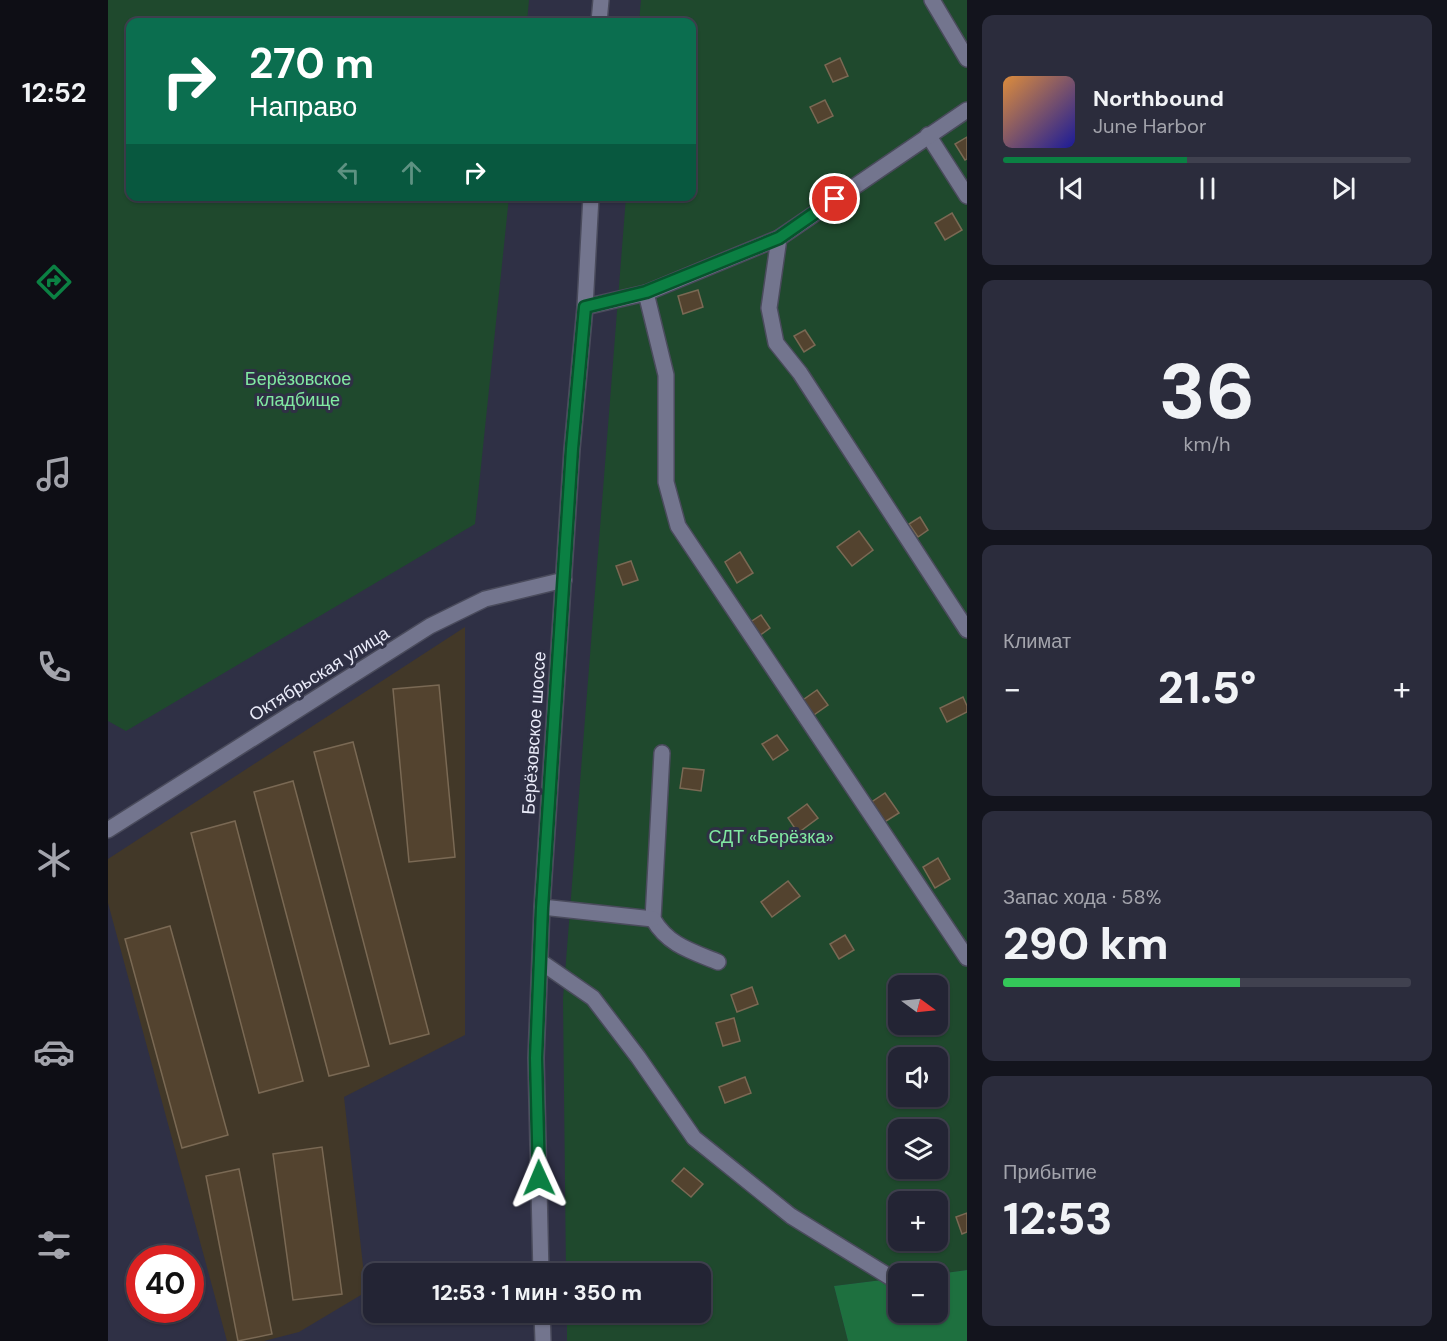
<!DOCTYPE html>
<html lang="ru">
<head>
<meta charset="utf-8">
<style>
	body { margin:0; font-family:"DM Sans",sans-serif; background:#2b2c3c; color:#f1f3f6; height:100vh; display:flex; flex-direction:column; font-size:22px; white-space:nowrap }
	* { box-sizing:border-box; margin:0 }
	p { font-size:20px; color:#a3a4ac }
	.icon { flex:none; width:33px; height:33px; fill:none; stroke:currentColor; stroke-width:2; stroke-linecap:round; stroke-linejoin:round }
	.map { position:relative; flex:1; overflow:hidden }
	.side { display:flex; flex-direction:column; gap:15px; padding:15px; background:#13141d; width:480px }
	.side>* { flex:none }
	.top-card { position:absolute; left:18px; top:18px; width:570px; height:183px; border-radius:12px; box-shadow:0 2px 4px #0004,0 0 0 2px #40414f; background:#0b6e4f; color:#fff; overflow:hidden }
	.needle { width:39px; rotate:105deg }
	.buttons { position:absolute; left:780px; top:975px; display:grid; gap:12px }
	.buttons a { display:grid; place-items:center; width:60px; height:60px; border-radius:12px; background:#232434; box-shadow:0 2px 4px #0004,0 0 0 2px #40414f; font-size:30px }
	.speed { position:absolute; left:18px; top:1245px; display:flex; gap:12px; font-size:30px; font-weight:700; text-align:center }
	.speed>* { display:grid; place-content:center; width:78px; height:78px; border-radius:50%; background:#232434; box-shadow:0 2px 4px #0004,0 0 0 2px #40414f; line-height:1 }
	.speed .limit { border:9px solid #d22; background:#fff; color:#111 }
	.pin { position:absolute; display:grid; place-items:center; width:51px; height:51px; color:#fff; margin:-26px; border:3px solid #fff; border-radius:50%; box-shadow:0 2px 6px #0007 }
	.me { position:absolute; width:66px; margin:-33px; rotate:359deg; stroke-linejoin:round; filter:drop-shadow(0 0 4px #0008) }
	.turn { display:flex; align-items:center; gap:21px; height:126px; padding:0 24px; font-size:27px }
	.turn .icon { width:78px; height:78px; stroke-width:2.5 }
	.turn b { display:block; font-size:42px; line-height:51px }
	.lanes { display:flex; align-items:center; height:57px; padding:0 24px; background:#0003; justify-content:center; gap:30px; direction:ltr }
	.lanes .off { opacity:.35 }
	.big { font-size:45px; font-weight:800; line-height:1.1 }
	.side .widget { flex:1; display:flex; flex-direction:column; justify-content:center; gap:9px; min-width:0; padding:0 21px; border-radius:12px; background:#2b2c3c }
	.side .dial { align-items:center; gap:0 }
	.dial b { font-size:78px; line-height:1 }
	.song { display:flex; align-items:center; gap:18px }
	.cover { width:72px; height:72px; border-radius:9px; background:linear-gradient(135deg,hsl(30 70% 55%),hsl(240 70% 35%)) }
	.played { height:6px; border-radius:3px; background:linear-gradient(90deg,#0b8043 45%,#40414f 45%) }
	.keys { display:flex; justify-content:space-around; direction:ltr }
	.heat { display:flex; justify-content:space-between; align-items:center; font-size:33px; direction:ltr }
	.charge { height:9px; border-radius:4px; background:linear-gradient(90deg,#34c759 58%,#40414f 0) }
	.trip { position:absolute; left:255px; top:1263px; width:348px; height:60px; border-radius:12px; background:#232434; box-shadow:0 2px 4px #0004,0 0 0 2px #40414f; font-weight:800; line-height:60px; text-align:center }
	main { display:flex; flex:1; min-height:0 }
	.tab-bar { display:flex; flex-direction:column; width:108px; justify-content:space-around; align-items:center; background:#0e0e15; color:#a3a4ac }
	.tab-bar .icon { width:42px; height:42px }
	.tab-bar .on { color:#0b8043 }
	.tab-bar b { font-size:27px; color:#f1f3f6 }
	.map>svg:first-child { display:block }
</style>
</head>
<body>
<main>
<nav class="tab-bar">
<b>12:52</b>
<svg class="icon on" aria-label="directions" viewBox="0 0 24 24"><path d="M12 3l9 9-9 9-9-9zM9 14v-3h6M13 9l2 2-2 2"/></svg>
<svg class="icon" aria-label="music" viewBox="0 0 24 24"><path d="M9 18V5l10-2v13"/><circle cx="6" cy="18" r="3"/><circle cx="16" cy="16" r="3"/></svg>
<svg class="icon" aria-label="phone" viewBox="0 0 24 24"><path d="M5 4h4l2 5-3 2q2 4 5 5l2-3 5 2v4C11 20 4 13 5 4z"/></svg>
<svg class="icon" aria-label="climate" viewBox="0 0 24 24"><path d="M12 3v18M4 7l16 10M4 17L20 7"/></svg>
<svg class="icon" aria-label="car" viewBox="0 0 24 24"><path d="M5 17H2v-5l4-1 3-4h7l3 4 3 1v5h-3M9 17h6M6 11h13"/><circle cx="7" cy="17" r="2"/><circle cx="17" cy="17" r="2"/></svg>
<svg class="icon" aria-label="filters" viewBox="0 0 24 24"><path d="M4 7h16M4 17h16"/><circle cx="9" cy="7" r="2"/><circle cx="15" cy="17" r="2"/></svg>
</nav>
<div class="map">
<svg width="859" height="1341" viewBox="0 0 859 1341">
	<rect width="100%" height="100%" fill="#2f3045"/>
	<path fill="#423828" d="M357 627V1035L236 1097 258 1292 191 1332 156 1341H119L0 903V859Z"/>
	<g fill="#1f492d" fill-rule="evenodd">
		<path d="M0 0H421L419 22H22V196L401 197 367 524 18 731 0 721Z"/>
		<path d="M533 0H859V1270L830 1274H790V1278L726 1286 740 1341H459V1313L592 1312V1274L458 1273 455 999 518 197 584 196V22H531ZM790 986H830V1024H790ZM790 1058H830V1096H790ZM790 1130H830V1168H790ZM790 1202H830V1240H790Z"/>
	</g>
	<path fill="#1e703f" d="M859 1270V1341H740L726 1286 790 1278V1312H830V1274Z"/>
	<g fill="#53432f" stroke="#7a6954" stroke-width="1.5">
		<path d="M732 58 740 76 725 82 717 65Z"/>
		<path d="M717 100 725 116 710 123 702 107Z"/>
		<path d="M859 137V159L857 160 847 144Z"/>
		<path d="M844 213 854 230 837 240 827 223Z"/>
		<path d="M590 290 595 307 575 314 570 296Z"/>
		<path d="M697 330 707 345 696 352 686 336Z"/>
		<path d="M812 517 820 530 810 537 801 524Z"/>
		<path d="M751 531 765 550 744 566 729 547Z"/>
		<path d="M632 552 645 573 629 583 617 562Z"/>
		<path d="M523 561 530 580 515 585 508 566Z"/>
		<path d="M653 615 662 628 651 636 641 623Z"/>
		<path d="M331 685 347 857 301 862 285 689Z"/>
		<path d="M709 690 720 705 703 717 692 702Z"/>
		<path d="M855 697 859 706V712L839 722 832 708Z"/>
		<path d="M669 735 680 750 665 760 654 744Z"/>
		<path d="M245 742 321 1034 282 1044 206 752Z"/>
		<path d="M575 768 596 770 593 791 572 788Z"/>
		<path d="M185 781 261 1066 221 1076 146 792Z"/>
		<path d="M777 793 791 813 775 823 762 803Z"/>
		<path d="M699 804 710 818 690 833 680 818Z"/>
		<path d="M127 821 195 1081 151 1093 83 833Z"/>
		<path d="M830 858 842 879 827 888 815 867Z"/>
		<path d="M680 881 692 896 664 917 653 902Z"/>
		<path d="M62 926 120 1135 74 1148 17 939Z"/>
		<path d="M737 935 746 950 731 959 722 944Z"/>
		<path d="M644 987 650 1004 629 1012 623 995Z"/>
		<path d="M626 1018 632 1041 615 1046 608 1023Z"/>
		<path d="M637 1077 643 1093 617 1103 611 1087Z"/>
		<path d="M214 1147 234 1294 185 1300 165 1154Z"/>
		<path d="M576 1168 595 1184 583 1197 564 1181Z"/>
		<path d="M131 1169 164 1334 130 1341 98 1176Z"/>
		<path d="M859 1213V1232L854 1234 848 1217Z"/>
	</g>
	<g fill="none" stroke-linecap="round" stroke-linejoin="round">
		<g stroke="#4a4b5c" stroke-width="18">
			<g id="minor">
				<path d="M824 0 859 59"/>
				<path d="M491 22 493 0"/>
				<path d="M820 135 859 196"/>
				<path d="M671 238 661 308 668 343 692 373 859 630"/>
				<path d="M538 293 558 375V482L570 526 859 958"/>
				<path d="M477 307 538 293 671 238 859 110"/>
				<path d="M554 753 545 919C560 945 583 951 610 962"/>
				<path d="M0 830 322 626 377 599 456 580"/>
				<path d="M434 907 545 919"/>
				<path d="M433 962 485 998 530 1057 586 1138 683 1216 785 1279"/>
				<path d="M433 1274 428 1058 434 907 464 449 477 307 483 196"/>
				<path d="M434 1312 435 1341"/>
			</g>
		</g>
		<use href="#minor" stroke="#73758e" stroke-width="15"/>
	</g>
	<g fill="none" stroke-linecap="round" stroke-linejoin="round">
		<g stroke="#07532c" stroke-width="15">
			<path id="route" d="M431 1178 428 1058 434 908 464 449 477 307 538 292 671 238 727 199"/>
		</g>
		<use href="#route" stroke="#0b8043" stroke-width="10"/>
	</g>
	<g text-anchor="middle" dominant-baseline="central" stroke-width="6" stroke-linejoin="round" paint-order="stroke">
		<g font-size="18" fill="#81e9a2" stroke="#2f3045">
			<text x="190" y="379">Берёзовское<tspan x="190" dy="21">кладбище</tspan></text>
			<text x="663" y="837">СДТ «Берёзка»</text>
		</g>
		<g font-size="18" fill="#eaebf9" stroke="#2f3045">
			<text transform="translate(211 674) rotate(-32)">Октябрьская улица</text>
			<text transform="translate(426 733) rotate(-86)">Берёзовское шоссе</text>
		</g>
	</g>
</svg>
<div class="buttons">
<a><svg class="needle" viewBox="-14 -14 28 28"><path d="M0-13l5 13h-10z" fill="#e53935"/><path d="M0 13l5-13h-10z" fill="#a3a4ac"/></svg></a>
<a><svg class="icon" aria-label="sound" viewBox="0 0 24 24"><path d="M4 9h4l5-4v14l-5-4H4zM17 9q2 3 0 6"/></svg></a>
<a><svg class="icon" aria-label="layers" viewBox="0 0 24 24"><path d="M12 4l9 5-9 5-9-5zM3 14l9 5 9-5"/></svg></a>
<a>+</a>
<a>−</a>
</div>
<div class="speed"><div class="limit">40</div></div>
<div class="pin" style="left:727px;top:199px;background:#d93025"><svg class="icon" aria-label="arrive" viewBox="0 0 24 24"><path d="M6 21V4h12l-3 4 3 4H6"/></svg></div>
<svg class="me" style="left:431px;top:1178px" viewBox="-20 -20 40 40"><path d="M0-17L14 15 0 8-14 15z" fill="#0b8043" stroke="#fff" stroke-width="4"/></svg>
<div class="trip">12:53 · 1 мин · 350 m</div>
<div class="top-card">
<div class="turn"><svg class="icon" aria-label="right" viewBox="0 0 24 24"><path d="M7 20v-9h11M14 6l5 5-5 5"/></svg><div><b>270 m</b>Направо</div></div>
<div class="lanes"><svg class="icon off" aria-label="left" viewBox="0 0 24 24"><path d="M17 20v-9H6M10 6l-5 5 5 5"/></svg><svg class="icon off" aria-label="ahead" viewBox="0 0 24 24"><path d="M12 20V5M6 11l6-6 6 6"/></svg><svg class="icon" aria-label="right" viewBox="0 0 24 24"><path d="M7 20v-9h11M14 6l5 5-5 5"/></svg></div>
</div>
</div>
<section class="side">
<div class="widget">
<div class="song"><i class="cover"></i><div><b>Northbound</b><p>June Harbor</p></div></div>
<div class="played"></div>
<div class="keys"><svg class="icon" aria-label="previous" viewBox="0 0 24 24"><path d="M18 5L8 12l10 7zM5 5v14"/></svg><svg class="icon" aria-label="pause" viewBox="0 0 24 24"><path d="M8 5v14M16 5v14"/></svg><svg class="icon" aria-label="next" viewBox="0 0 24 24"><path d="M6 5l10 7-10 7zM19 5v14"/></svg></div>
</div>
<div class="widget dial"><b>36</b><p>km/h</p></div>
<div class="widget"><p>Климат</p>
<div class="heat"><a>−</a><b class="big">21.5°</b><a>+</a></div>
</div>
<div class="widget"><p>Запас хода · 58%</p><b class="big">290 km</b><div class="charge"></div></div>
<div class="widget"><p>Прибытие</p><b class="big">12:53</b></div>
</section>
</main>
</body>
</html>
